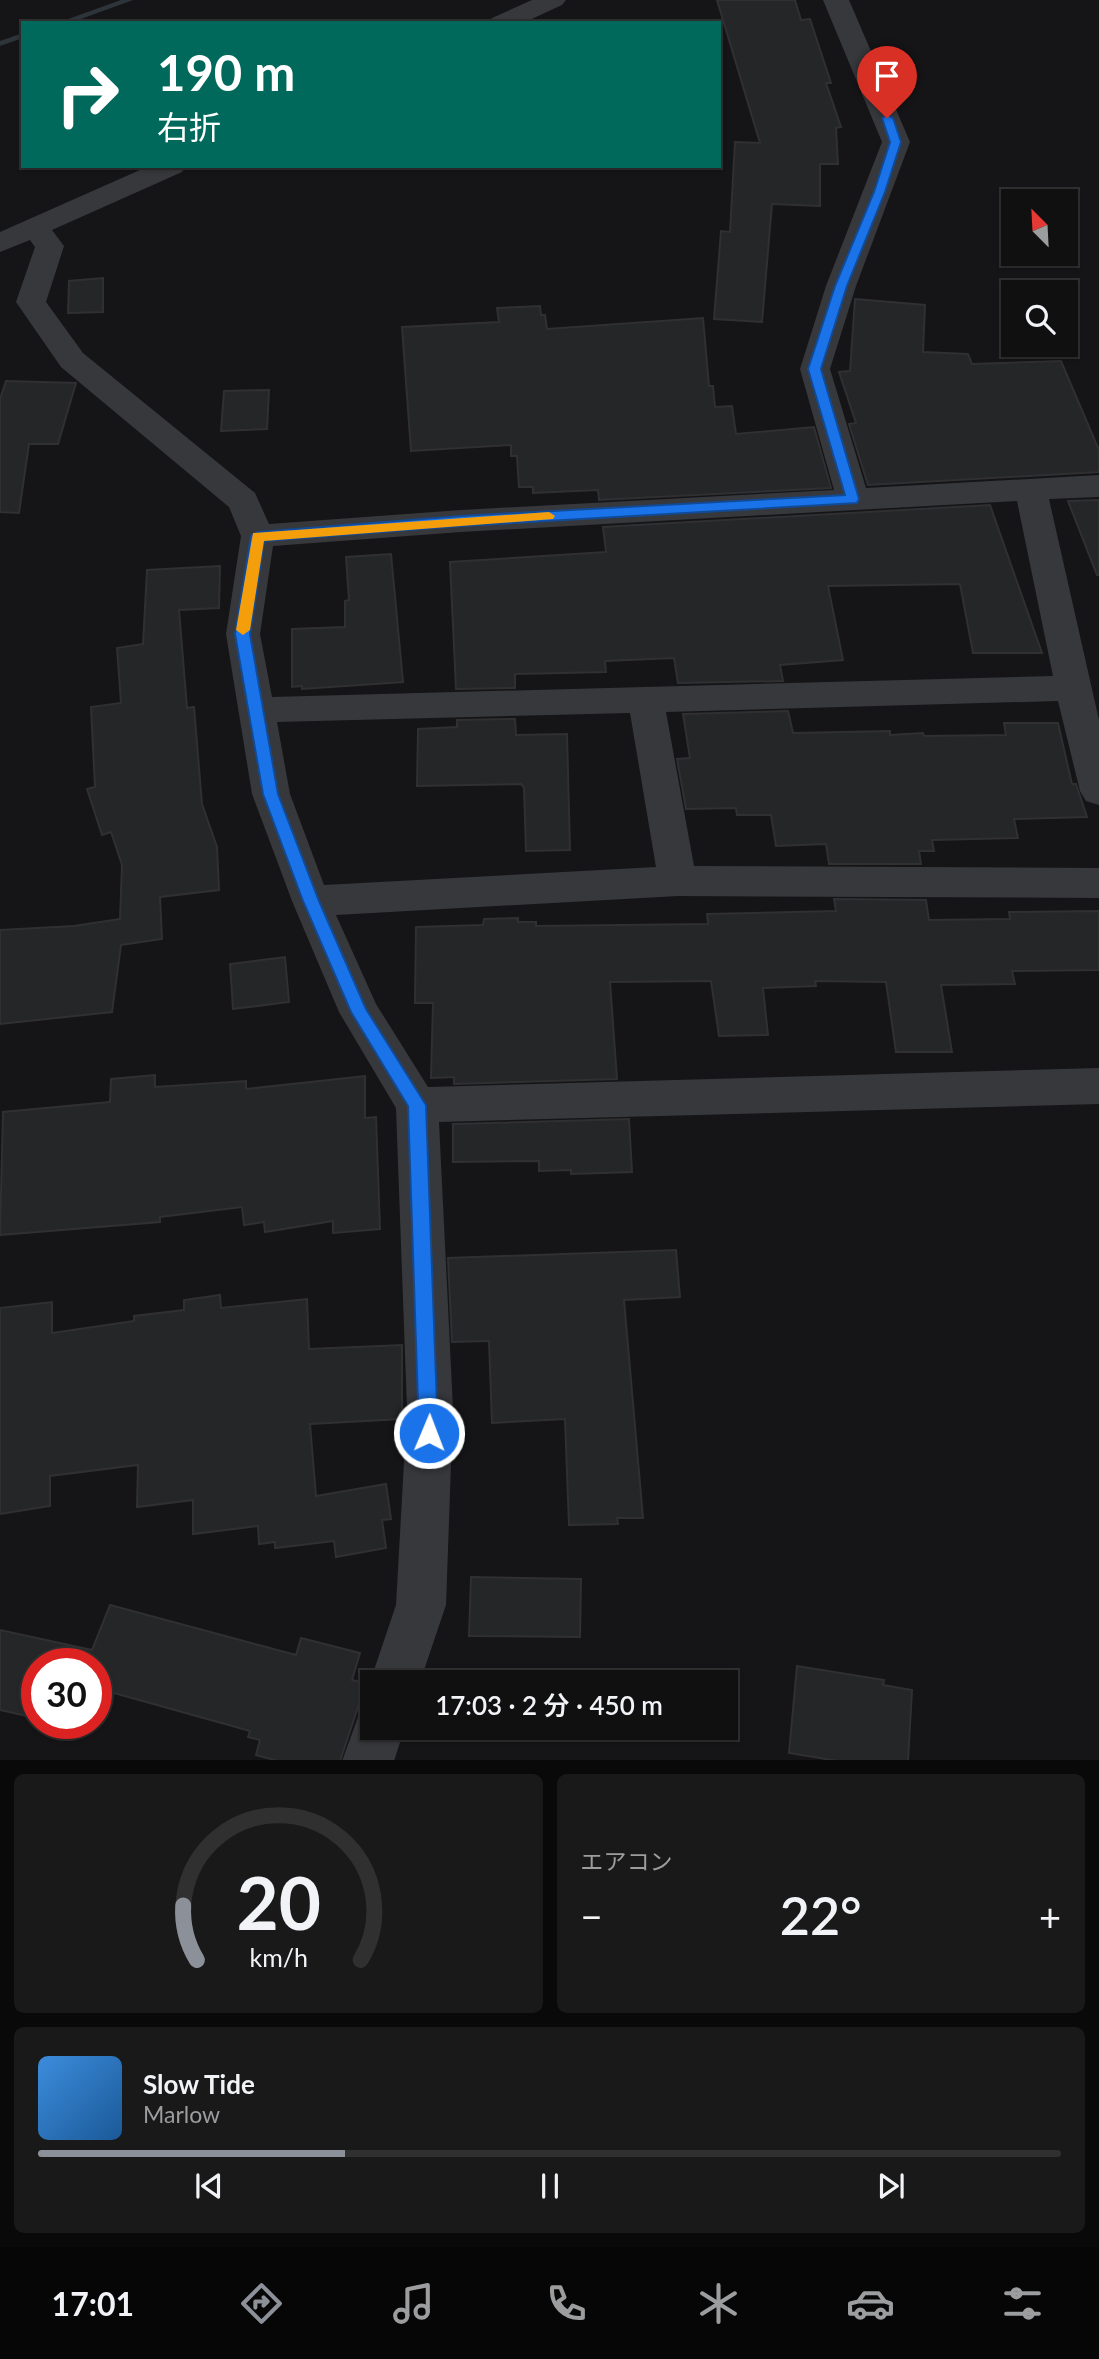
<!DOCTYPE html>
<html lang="ja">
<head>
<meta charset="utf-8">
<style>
	body { margin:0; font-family:Lato,"Noto Sans JP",sans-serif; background:#19191a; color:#f1f3f6; height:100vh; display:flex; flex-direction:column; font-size:26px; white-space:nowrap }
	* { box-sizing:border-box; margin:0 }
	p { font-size:23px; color:#9c9d9f }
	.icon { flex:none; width:38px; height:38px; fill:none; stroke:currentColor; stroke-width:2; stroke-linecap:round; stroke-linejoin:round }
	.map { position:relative; height:1760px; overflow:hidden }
	.panel { display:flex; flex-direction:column; gap:14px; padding:14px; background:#090909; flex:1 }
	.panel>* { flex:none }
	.hud { position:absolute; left:21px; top:21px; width:700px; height:147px; border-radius:0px; box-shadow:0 2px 5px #0004,0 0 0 2px #303031; background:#00695c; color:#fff; overflow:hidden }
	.needle { width:46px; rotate:336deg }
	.fabs { position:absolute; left:1001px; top:189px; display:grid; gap:14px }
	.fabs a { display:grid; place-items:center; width:77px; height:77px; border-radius:0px; background:#101011; box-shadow:0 2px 5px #0004,0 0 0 2px #303031; font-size:35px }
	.speed { position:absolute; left:21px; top:1648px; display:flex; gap:14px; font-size:35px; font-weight:700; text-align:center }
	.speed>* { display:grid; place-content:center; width:91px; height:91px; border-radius:50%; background:#101011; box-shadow:0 2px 5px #0004,0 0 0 2px #303031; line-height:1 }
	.speed .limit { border:10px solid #d22; background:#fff; color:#111 }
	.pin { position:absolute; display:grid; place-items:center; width:60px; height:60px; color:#fff; margin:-72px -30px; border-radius:50% 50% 50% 0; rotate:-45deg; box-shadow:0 0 7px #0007 }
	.pin .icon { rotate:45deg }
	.me { position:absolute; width:77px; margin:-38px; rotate:1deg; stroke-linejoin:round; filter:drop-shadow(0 0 5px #0008) }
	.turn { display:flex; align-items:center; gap:24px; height:147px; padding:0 21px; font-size:32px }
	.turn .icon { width:91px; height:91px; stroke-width:2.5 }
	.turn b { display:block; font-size:49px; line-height:60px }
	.big { font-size:52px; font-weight:600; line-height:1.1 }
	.panel .card { flex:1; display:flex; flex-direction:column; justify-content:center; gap:10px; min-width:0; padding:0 24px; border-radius:10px; background:#19191a }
	.panel .dial { align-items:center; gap:0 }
	.dial svg { height:182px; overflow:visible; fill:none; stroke:#303031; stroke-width:7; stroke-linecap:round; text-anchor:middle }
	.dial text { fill:#f1f3f6; stroke:none }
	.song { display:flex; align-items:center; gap:21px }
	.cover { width:84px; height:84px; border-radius:10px; background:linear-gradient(135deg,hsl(210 70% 55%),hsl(210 70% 35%)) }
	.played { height:7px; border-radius:4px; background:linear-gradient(90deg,#8c9099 30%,#303031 30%) }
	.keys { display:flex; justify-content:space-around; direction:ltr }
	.heat { display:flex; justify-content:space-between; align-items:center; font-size:38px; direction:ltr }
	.panel .tiles { flex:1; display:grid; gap:14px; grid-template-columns:1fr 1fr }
	.card:last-child { grid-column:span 2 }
	.trip { position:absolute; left:360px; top:1670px; width:378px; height:70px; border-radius:0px; background:#101011; box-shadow:0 2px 5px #0004,0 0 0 2px #303031; font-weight:600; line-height:70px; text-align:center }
	.tab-bar { display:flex; height:112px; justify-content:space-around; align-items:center; background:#060607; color:#9c9d9f }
	.tab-bar .icon { width:49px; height:49px }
	.tab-bar .on { color:#8c9099 }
	.tab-bar b { font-size:32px; color:#f1f3f6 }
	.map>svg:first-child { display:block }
</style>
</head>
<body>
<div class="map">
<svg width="1099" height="1761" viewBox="0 0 1099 1761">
	<rect width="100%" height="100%" fill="#151517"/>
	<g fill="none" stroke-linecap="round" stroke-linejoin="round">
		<g fill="#2d343a" fill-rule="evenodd">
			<path d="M121 0H133L70 23H57Z"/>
			<path d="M23 33V38L0 46V41Z"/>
		</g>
	</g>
	<g fill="#252628" stroke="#303033" stroke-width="2">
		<path d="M717 0H795L801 20 810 19 831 83H826L841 127 836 128 838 164H820V206L772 204 762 322 714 319 721 231 730 232 735 142 760 143Z"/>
		<path d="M103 278V312L68 313 69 281Z"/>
		<path d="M855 299 925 305 923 352 968 354 972 364 1061 361 1099 450V472L868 485 849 424 856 423 839 372 850 371Z"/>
		<path d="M540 306 541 315H545L547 329 703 318 709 386H713L715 407 732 406 736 434 814 427 831 488 599 500 598 490 533 493V487H519L517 456H511V445L411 451 402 327 499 322 497 308Z"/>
		<path d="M6 381 76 383 58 444H29L19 513 0 512V399Z"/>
		<path d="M269 390 267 429 221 431 224 391Z"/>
		<path d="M1099 500V575H1097L1068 501Z"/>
		<path d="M990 505 1042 653H973L960 584 828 586 843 660 780 665 783 681 678 683 674 658 605 661 606 672 515 674V688L456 689 450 562 606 552 603 527Z"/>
		<path d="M391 554 403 682 302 689V686L292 687V629L345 627V601L349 600 346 557Z"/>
		<path d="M220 566 219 608 179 610 187 708 194 707 202 804 217 847 219 890 160 897 162 939 121 945 112 1012 0 1024V930L74 926 120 919 122 865 111 832 102 835 87 789 95 787 91 707 121 703 117 648 143 644 147 570Z"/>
		<path d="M788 711 793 733 890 731V735L923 733 924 736 1006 735 1004 723H1058L1072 784H1076L1087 817 1014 819 1018 838 932 840 934 851H919L921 864H829L826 844 776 846 771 815H737L736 808 686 809 677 759 690 758 683 714Z"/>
		<path d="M515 719 516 735 567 734 570 850 526 851 524 788 521 784 417 786 418 729 457 727V720Z"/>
		<path d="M834 899 926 900 929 920 1010 919 1009 912 1099 911V970L1012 971 1015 984 941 985 952 1052H896L886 982 815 981 816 986 763 988 768 1035 719 1036 711 981 610 982 617 1079 454 1084V1077L431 1078 433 1003H415L416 927 483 925 484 919 518 918V922H536V926L708 924 707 914 836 911Z"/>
		<path d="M285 957 289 1002 233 1009 230 964Z"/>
		<path d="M155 1075V1087L246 1081V1089L365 1076V1118L376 1117 380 1229 333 1233V1221L265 1232 264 1222 244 1225 242 1207 160 1217V1222L0 1235 3 1112 110 1102 111 1079Z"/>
		<path d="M629 1119 632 1172 571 1174V1170L539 1171V1161L453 1162V1124Z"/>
		<path d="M676 1250 680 1297 624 1300 643 1518H617L618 1524 569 1525 565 1419 492 1423 489 1341 452 1342 448 1258Z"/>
		<path d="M220 1295 221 1308 307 1299 309 1349 402 1345V1419L310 1424 316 1496 386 1484 391 1519 382 1520 386 1548 336 1557 334 1541 275 1548V1542L259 1544 258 1526 193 1534V1500L137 1507 138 1465 50 1476V1506L0 1514V1308L52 1302V1333L134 1321V1316L184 1310V1300Z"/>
		<path d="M471 1577 581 1579 580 1637 469 1636Z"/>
		<path d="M110 1605 296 1655 301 1638 360 1653 352 1680 366 1683 340 1761H278L256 1755 260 1740 248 1737 250 1731 96 1688V1664H37V1704L32 1717 0 1710V1630L92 1650Z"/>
		<path d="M797 1666 884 1680 883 1685 912 1690 908 1761H838L789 1753Z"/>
	</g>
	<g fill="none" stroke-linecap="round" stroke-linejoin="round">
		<g fill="#37383c" fill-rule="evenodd">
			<path d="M532 0H566L562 5 523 23H488L492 18Z"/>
			<path d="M823 0H849L910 142 856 286 830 369 866 488 1099 475V497L1049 499 1099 720V805L1086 801 1080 791 1058 701 666 712 694 866 1099 868V898L678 896 336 915 376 1004 428 1087 1099 1068V1104L439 1122 453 1409 446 1605 420 1682H373V1690L370 1682 396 1605 407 1409 396 1108 339 1012 292 901 252 794 226 634 241 536 229 507 61 367 16 302 35 247 30 240 0 252V232L149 166H186L182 172 52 230 64 246 46 302 83 353 255 493 269 524 461 510 834 490 800 369 826 286 882 142ZM1017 501 1053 676 272 697 260 634 273 546 461 532ZM630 713 656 867 324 885 290 794 277 722Z"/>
			<path d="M373 1704V1727H405L394 1761H342L361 1709Z"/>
		</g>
	</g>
	<path fill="#1a73e8" stroke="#114b97" stroke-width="2" d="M887 115 893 118 901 142 885 192 847 286 821 369 859 499 857 503 461 526 264 541 250 634 278 794 319 901 366 1009 426 1105 438 1433 436 1440 429 1443 422 1440 419 1433 408 1106 351 1012 303 901 263 794 235 634 251 536 258 532 461 516 845 495 808 369 835 286 874 192 890 142 882 118Z"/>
	<path fill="#f59e0b" d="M549 512 555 516 553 519 264 541 250 630 243 635 236 630 253 533Z"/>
</svg>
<div class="fabs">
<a><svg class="needle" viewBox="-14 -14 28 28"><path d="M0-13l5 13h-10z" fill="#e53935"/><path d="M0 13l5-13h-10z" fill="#9c9d9f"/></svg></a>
<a><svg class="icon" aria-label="search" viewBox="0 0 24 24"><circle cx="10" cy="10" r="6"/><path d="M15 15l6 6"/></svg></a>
</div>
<div class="speed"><div class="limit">30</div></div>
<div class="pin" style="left:887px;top:118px;background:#d93025"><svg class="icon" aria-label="arrive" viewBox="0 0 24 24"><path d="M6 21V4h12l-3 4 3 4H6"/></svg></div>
<svg class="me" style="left:429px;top:1433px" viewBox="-20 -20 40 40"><circle r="17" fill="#1a73e8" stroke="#fff" stroke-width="3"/><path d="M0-11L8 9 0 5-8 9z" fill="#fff"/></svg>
<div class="trip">17:03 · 2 分 · 450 m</div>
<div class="hud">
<div class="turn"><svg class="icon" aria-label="right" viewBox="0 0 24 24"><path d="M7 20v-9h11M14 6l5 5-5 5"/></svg><div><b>190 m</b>右折</div></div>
</div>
</div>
<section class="panel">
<div class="tiles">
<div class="card dial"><svg viewBox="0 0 100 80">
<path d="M14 69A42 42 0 1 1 86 69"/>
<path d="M14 69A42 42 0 0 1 8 45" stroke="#8c9099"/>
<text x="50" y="56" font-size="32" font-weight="700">20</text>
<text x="50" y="72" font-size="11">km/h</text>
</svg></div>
<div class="card"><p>エアコン</p>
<div class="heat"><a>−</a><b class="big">22°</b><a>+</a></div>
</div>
<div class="card">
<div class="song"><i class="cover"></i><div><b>Slow Tide</b><p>Marlow</p></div></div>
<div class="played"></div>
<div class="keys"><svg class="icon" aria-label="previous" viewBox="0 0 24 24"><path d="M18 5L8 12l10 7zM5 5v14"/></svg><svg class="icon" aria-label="pause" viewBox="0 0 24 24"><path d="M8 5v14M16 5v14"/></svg><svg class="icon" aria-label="next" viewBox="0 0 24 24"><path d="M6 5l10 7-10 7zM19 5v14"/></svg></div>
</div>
</div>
</section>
<nav class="tab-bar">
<b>17:01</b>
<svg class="icon on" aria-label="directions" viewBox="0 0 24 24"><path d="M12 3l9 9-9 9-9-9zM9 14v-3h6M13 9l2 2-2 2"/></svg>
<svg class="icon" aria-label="music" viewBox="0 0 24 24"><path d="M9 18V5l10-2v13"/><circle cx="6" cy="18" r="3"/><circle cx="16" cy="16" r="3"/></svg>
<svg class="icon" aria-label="phone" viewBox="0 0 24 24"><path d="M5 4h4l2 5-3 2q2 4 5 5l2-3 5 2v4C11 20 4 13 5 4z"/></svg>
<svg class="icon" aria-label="climate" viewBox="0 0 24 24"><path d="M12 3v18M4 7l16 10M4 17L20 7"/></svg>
<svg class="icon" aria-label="car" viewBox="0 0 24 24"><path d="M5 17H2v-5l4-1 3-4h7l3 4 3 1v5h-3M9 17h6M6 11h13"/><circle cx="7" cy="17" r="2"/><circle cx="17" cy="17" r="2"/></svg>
<svg class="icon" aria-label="filters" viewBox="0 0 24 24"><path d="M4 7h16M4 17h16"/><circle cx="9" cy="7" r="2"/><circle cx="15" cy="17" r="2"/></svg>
</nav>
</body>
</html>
